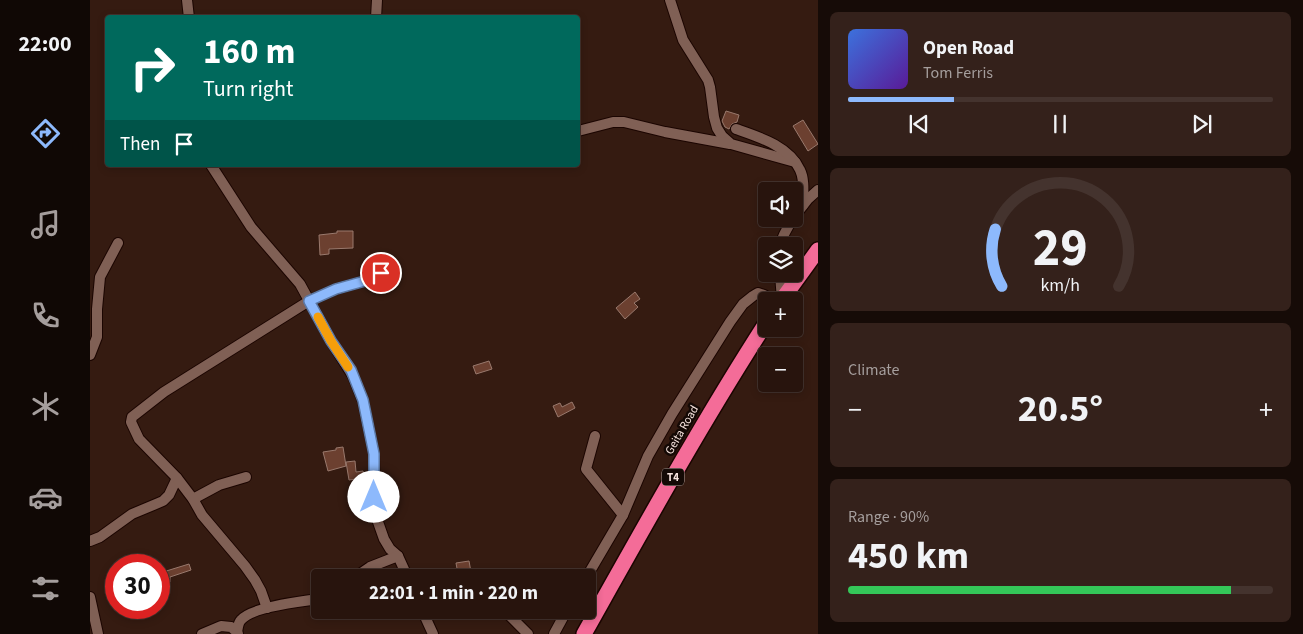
<!DOCTYPE html>
<html lang="en">
<head>
<meta charset="utf-8">
<style>
	body { margin:0; font-family:"Source Sans 3",sans-serif; background:#34211b; color:#f1f3f6; height:100vh; display:flex; flex-direction:column; font-size:19px; white-space:nowrap }
	* { box-sizing:border-box; margin:0 }
	p { font-size:16px; color:#a59e9d }
	.icon { flex:none; width:28px; height:28px; fill:none; stroke:currentColor; stroke-width:2; stroke-linecap:round; stroke-linejoin:round }
	.map { position:relative; flex:1; overflow:hidden }
	.sheet { display:flex; flex-direction:column; gap:12px; padding:12px; background:#160b07; width:485px }
	.sheet>* { flex:none }
	.guide { position:absolute; left:15px; top:15px; width:475px; height:152px; border-radius:5px; box-shadow:0 2px 8px #0003,0 0 0 1px #44332e; background:#00695c; color:#fff; overflow:hidden }
	.buttons { position:absolute; left:668px; top:182px; display:grid; gap:10px }
	.buttons a { display:grid; place-items:center; width:45px; height:45px; border-radius:5px; background:#28140d; box-shadow:0 2px 8px #0003,0 0 0 1px #44332e; font-size:25px }
	.speed { position:absolute; left:15px; top:554px; display:flex; gap:10px; font-size:25px; font-weight:700; text-align:center }
	.speed>* { display:grid; place-content:center; width:65px; height:65px; border-radius:50%; background:#28140d; box-shadow:0 2px 8px #0003,0 0 0 1px #44332e; line-height:1 }
	.speed .limit { border:8px solid #d22; background:#fff; color:#111 }
	.pin { position:absolute; display:grid; place-items:center; width:42px; height:42px; color:#fff; margin:-21px; border:2px solid #fff; border-radius:50%; box-shadow:0 1px 5px #0007 }
	.me { position:absolute; width:55px; margin:-28px; rotate:0deg; stroke-linejoin:round; filter:drop-shadow(0 0 4px #0008) }
	.turn { display:flex; align-items:center; gap:18px; height:105px; padding:0 15px; font-size:22px }
	.turn .icon { width:65px; height:65px; stroke-width:2.5 }
	.turn b { display:block; font-size:35px; line-height:42px }
	.then { display:flex; align-items:center; height:48px; padding:0 15px; background:#0003; gap:10px; font-size:19px }
	.big { font-size:38px; font-weight:700; line-height:1.1 }
	.sheet .card { flex:1; display:flex; flex-direction:column; justify-content:center; gap:8px; min-width:0; padding:0 18px; border-radius:8px; background:#34211b }
	.sheet .dial { align-items:center; gap:0 }
	.dial svg { height:130px; overflow:visible; fill:none; stroke:#44332e; stroke-width:7; stroke-linecap:round; text-anchor:middle }
	.dial text { fill:#f1f3f6; stroke:none }
	.song { display:flex; align-items:center; gap:15px }
	.cover { width:60px; height:60px; border-radius:8px; background:linear-gradient(135deg,hsl(220 70% 55%),hsl(270 70% 35%)) }
	.played { height:5px; border-radius:2px; background:linear-gradient(90deg,#8db9fc 25%,#44332e 25%) }
	.keys { display:flex; justify-content:space-around; direction:ltr }
	.heat { display:flex; justify-content:space-between; align-items:center; font-size:28px; direction:ltr }
	.charge { height:8px; border-radius:4px; background:linear-gradient(90deg,#34c759 90%,#44332e 0) }
	.trip { position:absolute; left:221px; top:569px; width:285px; height:50px; border-radius:5px; background:#28140d; box-shadow:0 2px 8px #0003,0 0 0 1px #44332e; font-weight:700; line-height:50px; text-align:center }
	main { display:flex; flex:1; min-height:0 }
	.tab-bar { display:flex; flex-direction:column; width:90px; justify-content:space-around; align-items:center; background:#100805; color:#a59e9d }
	.tab-bar .icon { width:35px; height:35px }
	.tab-bar .current { color:#8db9fc }
	.tab-bar b { font-size:22px; color:#f1f3f6 }
	.map>svg:first-child { display:block }
</style>
</head>
<body>
<main>
<nav class="tab-bar">
<b>22:00</b>
<svg class="icon current" aria-label="directions" viewBox="0 0 24 24"><path d="M12 3l9 9-9 9-9-9zM9 14v-3h6M13 9l2 2-2 2"/></svg>
<svg class="icon" aria-label="music" viewBox="0 0 24 24"><path d="M9 18V5l10-2v13"/><circle cx="6" cy="18" r="3"/><circle cx="16" cy="16" r="3"/></svg>
<svg class="icon" aria-label="phone" viewBox="0 0 24 24"><path d="M5 4h4l2 5-3 2q2 4 5 5l2-3 5 2v4C11 20 4 13 5 4z"/></svg>
<svg class="icon" aria-label="climate" viewBox="0 0 24 24"><path d="M12 3v18M4 7l16 10M4 17L20 7"/></svg>
<svg class="icon" aria-label="car" viewBox="0 0 24 24"><path d="M5 17H2v-5l4-1 3-4h7l3 4 3 1v5h-3M9 17h6M6 11h13"/><circle cx="7" cy="17" r="2"/><circle cx="17" cy="17" r="2"/></svg>
<svg class="icon" aria-label="filters" viewBox="0 0 24 24"><path d="M4 7h16M4 17h16"/><circle cx="9" cy="7" r="2"/><circle cx="15" cy="17" r="2"/></svg>
</nav>
<div class="map">
<svg width="728" height="634" viewBox="0 0 728 634">
	<rect width="100%" height="100%" fill="#351b11"/>
	<g fill="#6c4030" stroke="#99796d">
		<path d="M636 111 649 115 647 122 642 124 639 129 635 127 632 121Z"/>
		<path d="M713 120 728 144 718 151 703 126Z"/>
		<path d="M247 231H263V248L239 249V254L230 255 229 235 247 233Z"/>
		<path d="M545 292 550 299 544 303 548 307 535 319 526 308Z"/>
		<path d="M399 361 402 369 386 374 383 366Z"/>
		<path d="M482 402 485 408 468 417 463 406 470 403 472 407Z"/>
		<path d="M253 447 256 466 238 471 233 452 246 450V448Z"/>
		<path d="M265 461 266 472 273 471 274 478 259 480 256 462Z"/>
		<path d="M379 561 381 572 368 574 366 563Z"/>
		<path d="M99 564 101 570 80 577V582H73V572Z"/>
	</g>
	<g fill="none" stroke-linecap="round" stroke-linejoin="round">
		<g stroke="#1b0501" stroke-width="12">
			<g id="street">
				<path d="M97 0 99 18"/>
				<path d="M580 0 593 40 618 80 620 87 624 117 627 128 632 136 641 144 705 162"/>
				<path d="M286 18 287 0"/>
				<path d="M646 129C669 137 699 146 710 170 715 180 713 194 713 205"/>
				<path d="M488 131 523 122H534L575 132 640 144"/>
				<path d="M121 165 161 227 210 284 241 341 263 376 273 401 284 454 285 511 288 522 294 539 300 549 308 556 318 578"/>
				<path d="M704 217 718 199 728 190"/>
				<path d="M690 246C692 236 697 228 703 219"/>
				<path d="M690 274 692 300"/>
				<path d="M0 355 7 337V309L10 277 28 243"/>
				<path d="M505 436 496 469 533 515"/>
				<path d="M103 499 129 485 156 477"/>
				<path d="M0 541 10 537 42 514 73 501 79 495 87 478"/>
				<path d="M264 578 280 567 308 556"/>
				<path d="M496 578 533 515 558 456 582 414 640 322 653 304 663 296 668 293 674 295 684 301"/>
				<path d="M0 597 8 634"/>
				<path d="M177 608 171 591 165 580 155 566 112 515 103 499 87 478 49 439 41 422 42 417 74 392 219 301 246 289 282 279 291 273"/>
				<path d="M332 610 343 634"/>
				<path d="M414 610 438 634"/>
				<path d="M147 632C148 628 148 623 151 620 161 607 213 601 230 599"/>
				<path d="M112 634 131 626 141 627 147 632 148 634"/>
				<path d="M464 634 477 610"/>
			</g>
		</g>
		<g stroke="#1b0501" stroke-width="18">
			<g id="highway">
				<path d="M691 301 728 250"/>
				<path d="M494 634C553 529 611 424 676 323"/>
			</g>
		</g>
		<use href="#street" stroke="#806055" stroke-width="10"/>
		<use href="#highway" stroke="#f46c98" stroke-width="15"/>
	</g>
	<g fill="none" stroke-linecap="round" stroke-linejoin="round">
		<g stroke="#5c78a4" stroke-width="12">
			<path id="route" d="M284 497V454L273 400 261 370 241 341 219 301 246 289 282 279 291 273"/>
		</g>
		<use href="#route" stroke="#8db9fc" stroke-width="9"/>
		<path stroke="#f59e0b" stroke-width="9" d="M228 317 241 341 258 367"/>
	</g>
	<g text-anchor="middle" dominant-baseline="central" stroke-width="5" stroke-linejoin="round" paint-order="stroke">
		<rect fill="#140905" stroke="#b3a29d" stroke-width="1" x="572" y="468.5" width="22" height="17" rx="4"/>
		<g font-size="11" font-weight="bold" fill="#f7e4de">
			<text x="583" y="477">T4</text>
		</g>
		<g font-size="12" fill="#f7e4de" stroke="#140905">
			<text transform="translate(592 430) rotate(-60)">Geita Road</text>
		</g>
	</g>
</svg>
<div class="buttons">
<a><svg class="icon" aria-label="sound" viewBox="0 0 24 24"><path d="M4 9h4l5-4v14l-5-4H4zM17 9q2 3 0 6"/></svg></a>
<a><svg class="icon" aria-label="layers" viewBox="0 0 24 24"><path d="M12 4l9 5-9 5-9-5zM3 14l9 5 9-5"/></svg></a>
<a>+</a>
<a>−</a>
</div>
<div class="speed"><div class="limit">30</div></div>
<div class="pin" style="left:291px;top:273px;background:#d93025"><svg class="icon" aria-label="arrive" viewBox="0 0 24 24"><path d="M6 21V4h12l-3 4 3 4H6"/></svg></div>
<svg class="me" style="left:284px;top:497px" viewBox="-20 -20 40 40"><circle r="19" fill="#fff"/><path d="M0-13L10 11 0 6-10 11z" fill="#8db9fc"/></svg>
<div class="trip">22:01 · 1 min · 220 m</div>
<div class="guide">
<div class="turn"><svg class="icon" aria-label="right" viewBox="0 0 24 24"><path d="M7 20v-9h11M14 6l5 5-5 5"/></svg><div><b>160 m</b>Turn right</div></div>
<div class="then">Then<svg class="icon" aria-label="arrive" viewBox="0 0 24 24"><path d="M6 21V4h12l-3 4 3 4H6"/></svg></div>
</div>
</div>
<section class="sheet">
<div class="card">
<div class="song"><i class="cover"></i><div><b>Open Road</b><p>Tom Ferris</p></div></div>
<div class="played"></div>
<div class="keys"><svg class="icon" aria-label="previous" viewBox="0 0 24 24"><path d="M18 5L8 12l10 7zM5 5v14"/></svg><svg class="icon" aria-label="pause" viewBox="0 0 24 24"><path d="M8 5v14M16 5v14"/></svg><svg class="icon" aria-label="next" viewBox="0 0 24 24"><path d="M6 5l10 7-10 7zM19 5v14"/></svg></div>
</div>
<div class="card dial"><svg viewBox="0 0 100 80">
<path d="M14 69A42 42 0 1 1 86 69"/>
<path d="M14 69A42 42 0 0 1 10 34" stroke="#8db9fc"/>
<text x="50" y="56" font-size="32" font-weight="700">29</text>
<text x="50" y="72" font-size="11">km/h</text>
</svg></div>
<div class="card"><p>Climate</p>
<div class="heat"><a>−</a><b class="big">20.5°</b><a>+</a></div>
</div>
<div class="card"><p>Range · 90%</p><b class="big">450 km</b><div class="charge"></div></div>
</section>
</main>
</body>
</html>
